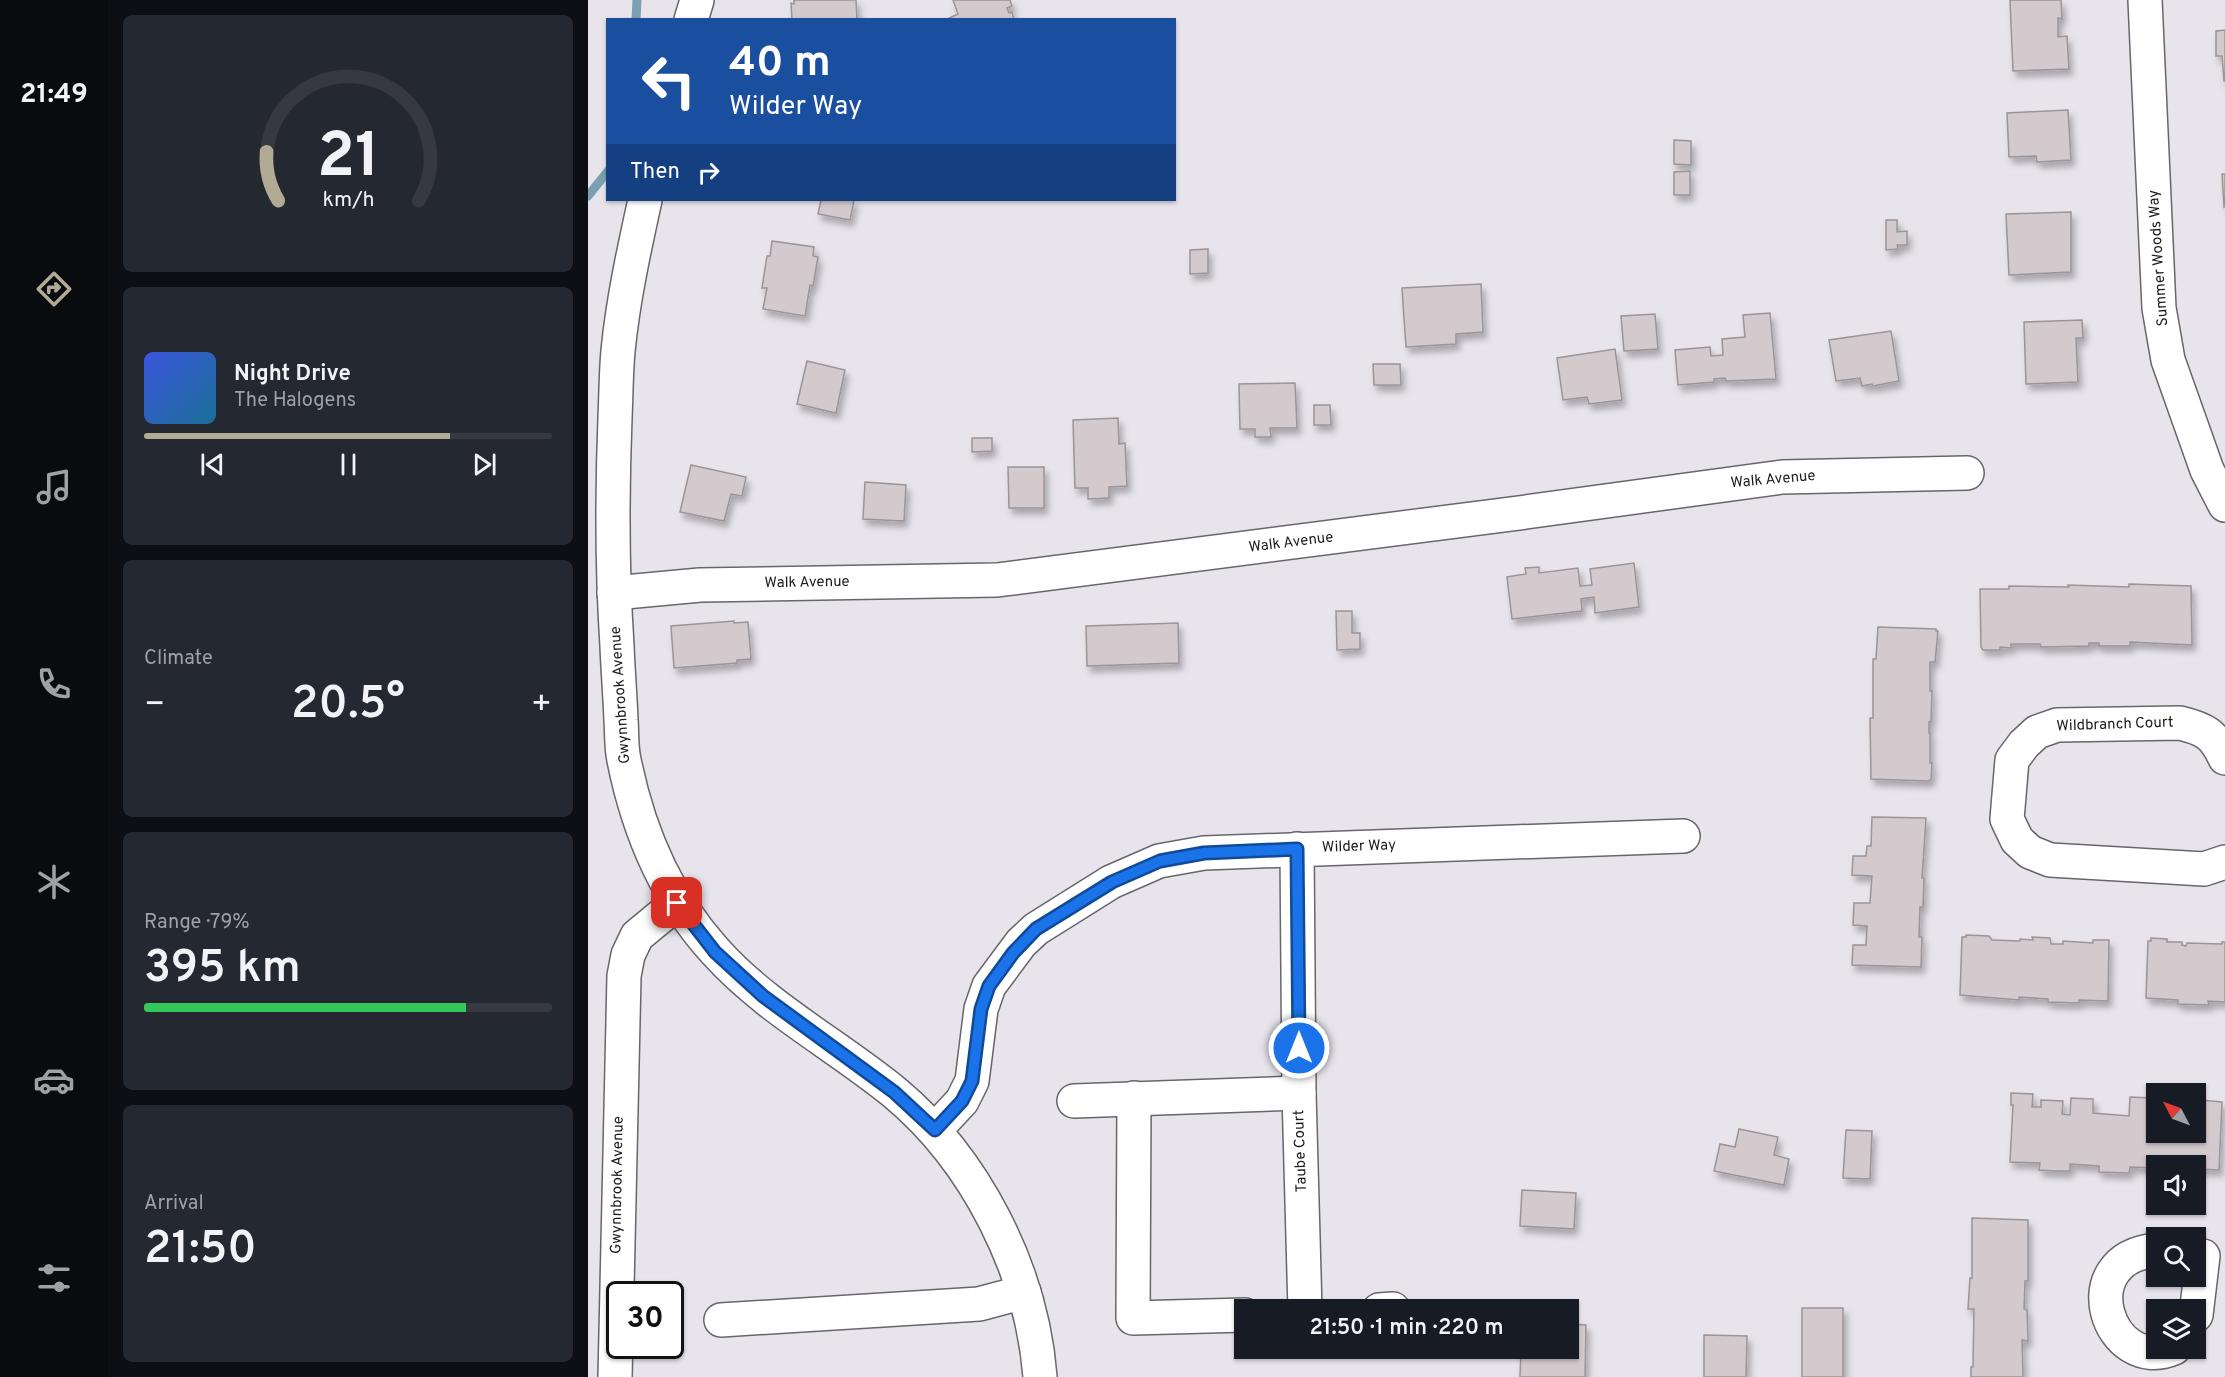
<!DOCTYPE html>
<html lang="en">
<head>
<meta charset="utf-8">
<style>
	body { margin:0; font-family:Overpass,sans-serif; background:#242831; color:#f1f3f6; height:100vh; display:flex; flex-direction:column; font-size:22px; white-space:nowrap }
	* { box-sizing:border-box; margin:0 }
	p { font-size:20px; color:#9ea1a6 }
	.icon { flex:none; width:33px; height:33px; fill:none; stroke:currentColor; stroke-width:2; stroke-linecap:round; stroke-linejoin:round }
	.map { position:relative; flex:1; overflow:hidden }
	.sheet { display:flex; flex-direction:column; gap:15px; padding:15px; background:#0d0f14; width:480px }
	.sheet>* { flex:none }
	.banner { position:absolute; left:18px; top:18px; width:570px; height:183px; border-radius:0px; box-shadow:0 2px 4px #0004; background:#1a4fa0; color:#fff; overflow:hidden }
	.needle { width:39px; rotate:311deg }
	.fabs { position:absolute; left:1558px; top:1083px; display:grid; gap:12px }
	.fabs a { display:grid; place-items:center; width:60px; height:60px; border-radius:0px; background:#171b24; box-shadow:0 2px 4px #0004; font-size:30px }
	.speed { position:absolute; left:18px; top:1281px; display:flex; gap:12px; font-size:30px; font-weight:700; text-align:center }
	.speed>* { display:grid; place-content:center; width:78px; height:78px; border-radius:50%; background:#171b24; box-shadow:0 2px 4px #0004; line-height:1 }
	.speed .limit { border:3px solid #111; border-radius:9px; background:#fff; color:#111 }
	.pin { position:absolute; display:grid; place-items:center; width:51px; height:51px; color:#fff; margin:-26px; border-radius:12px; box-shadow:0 3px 9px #0006 }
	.me { position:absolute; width:66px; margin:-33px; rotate:0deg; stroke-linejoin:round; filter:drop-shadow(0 0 4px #0008) }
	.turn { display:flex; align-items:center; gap:21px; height:126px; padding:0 24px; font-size:27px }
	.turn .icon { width:78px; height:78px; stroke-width:2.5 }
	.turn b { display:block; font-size:42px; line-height:51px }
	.then { display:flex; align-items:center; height:57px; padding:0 24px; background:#0003; gap:12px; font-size:22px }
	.big { font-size:45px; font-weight:600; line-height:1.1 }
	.sheet .card { flex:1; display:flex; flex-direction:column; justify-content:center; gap:9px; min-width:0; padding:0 21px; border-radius:9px; background:#242831 }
	.sheet .dial { align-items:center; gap:0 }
	.dial svg { height:156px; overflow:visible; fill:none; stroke:#363941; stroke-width:7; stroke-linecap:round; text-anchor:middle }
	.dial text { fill:#f1f3f6; stroke:none }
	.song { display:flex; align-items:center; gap:18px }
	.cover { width:72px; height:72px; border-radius:9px; background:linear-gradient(135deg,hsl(230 70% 55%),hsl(200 70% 35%)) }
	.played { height:6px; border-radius:3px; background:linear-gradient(90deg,#b1ab96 75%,#363941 75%) }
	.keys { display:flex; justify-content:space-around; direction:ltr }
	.heat { display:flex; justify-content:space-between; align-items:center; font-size:33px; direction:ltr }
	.charge { height:9px; border-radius:4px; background:linear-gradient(90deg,#34c759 79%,#363941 0) }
	.trip { position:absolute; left:646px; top:1299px; width:345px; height:60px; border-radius:0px; background:#171b24; box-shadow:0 2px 4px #0004; font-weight:600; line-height:60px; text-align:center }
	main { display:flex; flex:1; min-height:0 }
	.menu { display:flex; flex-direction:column; width:108px; justify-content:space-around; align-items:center; background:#090b0e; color:#9ea1a6 }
	.menu .icon { width:42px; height:42px }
	.menu .current { color:#b1ab96 }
	.menu b { font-size:27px; color:#f1f3f6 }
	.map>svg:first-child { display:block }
</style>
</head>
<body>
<main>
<nav class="menu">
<b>21:49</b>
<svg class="icon current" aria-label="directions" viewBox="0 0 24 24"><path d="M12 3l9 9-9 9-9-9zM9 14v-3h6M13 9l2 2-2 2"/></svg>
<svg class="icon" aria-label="music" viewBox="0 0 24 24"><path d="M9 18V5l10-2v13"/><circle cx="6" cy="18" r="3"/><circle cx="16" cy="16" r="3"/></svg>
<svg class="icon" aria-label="phone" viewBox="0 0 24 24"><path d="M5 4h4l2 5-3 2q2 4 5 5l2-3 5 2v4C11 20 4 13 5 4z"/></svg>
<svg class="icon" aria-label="climate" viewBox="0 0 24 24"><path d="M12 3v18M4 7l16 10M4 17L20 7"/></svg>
<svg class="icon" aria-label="car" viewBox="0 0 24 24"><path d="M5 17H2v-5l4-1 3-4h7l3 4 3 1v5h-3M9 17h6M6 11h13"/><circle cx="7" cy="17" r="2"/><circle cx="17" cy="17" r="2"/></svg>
<svg class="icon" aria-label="filters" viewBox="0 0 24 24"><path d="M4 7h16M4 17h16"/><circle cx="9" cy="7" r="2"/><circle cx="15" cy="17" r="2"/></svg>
</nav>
<section class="sheet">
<div class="card dial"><svg viewBox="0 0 100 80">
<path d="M14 69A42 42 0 1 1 86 69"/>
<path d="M14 69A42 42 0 0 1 8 44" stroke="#b1ab96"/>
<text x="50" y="56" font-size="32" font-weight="700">21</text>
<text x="50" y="72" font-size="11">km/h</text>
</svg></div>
<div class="card">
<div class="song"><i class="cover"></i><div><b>Night Drive</b><p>The Halogens</p></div></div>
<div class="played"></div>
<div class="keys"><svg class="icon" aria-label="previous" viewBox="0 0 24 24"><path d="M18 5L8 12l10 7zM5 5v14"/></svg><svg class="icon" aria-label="pause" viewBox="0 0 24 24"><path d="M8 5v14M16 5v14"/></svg><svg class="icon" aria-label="next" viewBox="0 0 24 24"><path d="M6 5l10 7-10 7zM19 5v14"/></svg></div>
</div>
<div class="card"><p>Climate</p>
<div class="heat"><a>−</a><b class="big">20.5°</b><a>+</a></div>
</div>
<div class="card"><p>Range · 79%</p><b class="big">395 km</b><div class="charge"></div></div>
<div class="card"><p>Arrival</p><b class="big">21:50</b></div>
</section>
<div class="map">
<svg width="1637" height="1377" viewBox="0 0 1637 1377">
	<defs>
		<filter id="shadow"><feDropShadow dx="3.5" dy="6" stdDeviation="3" flood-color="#0004"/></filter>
	</defs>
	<rect width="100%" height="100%" fill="#e7e4ec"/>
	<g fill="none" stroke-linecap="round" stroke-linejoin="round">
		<g stroke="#7ca0b1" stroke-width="9">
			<path d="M48 20 49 0"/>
			<path d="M0 196 20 171"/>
		</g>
	</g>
	<g fill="#d3cacd" stroke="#9c9497" stroke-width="1.5" filter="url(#shadow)">
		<path d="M206 0H268L269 20H204L203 3 206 4Z"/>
		<path d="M365 0H422L424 6 419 8 421 13 424 12 426 20H357L370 14Z"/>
		<path d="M1422 0H1473L1474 19 1470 18V37L1479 36 1481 69 1425 71Z"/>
		<path d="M1637 30V81H1636L1634 56H1628V31Z"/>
		<path d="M1480 110 1483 160 1449 162 1448 156 1421 157 1419 113Z"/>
		<path d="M1086 140 1103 141V165L1086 164Z"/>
		<path d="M1102 171V195H1086V172Z"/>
		<path d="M1634 174H1637V206L1636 207Z"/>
		<path d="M233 200H266L262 220 230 214Z"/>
		<path d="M1483 212V272L1421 275 1418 214Z"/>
		<path d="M1298 220H1309V232L1319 231V245H1309L1310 249 1298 250Z"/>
		<path d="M184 241 226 247 225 256 230 257 225 286 222 285 217 316 175 309 179 288H174L179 256H182Z"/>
		<path d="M620 249V273L602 274V250Z"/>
		<path d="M893 284 895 332 868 334V344L818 347 814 288Z"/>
		<path d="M1182 313 1188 379 1138 381 1137 378 1126 379V382L1090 385 1087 350 1122 347 1123 356 1135 355 1134 339 1157 337 1155 315Z"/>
		<path d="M1067 314 1070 349 1036 351 1033 316Z"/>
		<path d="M1494 320 1495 338H1488L1490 382 1438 384 1436 322Z"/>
		<path d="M1303 331 1311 381 1285 386 1284 384 1274 386 1272 378 1248 381 1241 340Z"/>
		<path d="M1027 349 1034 400 1001 404 999 397 975 400 969 358Z"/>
		<path d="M219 361 257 370 248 413 209 404Z"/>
		<path d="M785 364H812L813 385H786Z"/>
		<path d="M707 383 709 428H682L683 437H667V429H652L651 384Z"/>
		<path d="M726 405H742L743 425H726Z"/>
		<path d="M530 418 531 444 537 443 539 486 521 487V498L500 499V488H487L485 420Z"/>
		<path d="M384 438H404V451L384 452Z"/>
		<path d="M103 465 158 477 154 496 143 494 136 521 92 512Z"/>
		<path d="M420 467H456V508H421Z"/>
		<path d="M277 482 318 485 316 521 275 519Z"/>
		<path d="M1046 563 1051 607 1007 613 1006 597 993 599 994 611 924 619 919 577 938 574 937 568 951 567V573L990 568 992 586 1004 585 1002 569Z"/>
		<path d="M1541 584 1603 586 1604 645 1542 642V646H1511V643H1501V646L1453 647 1452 644H1423V648L1412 647V650H1395L1393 647 1392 589H1421V586L1481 587 1480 585 1541 587Z"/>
		<path d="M748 611H764V633H772V649L749 650Z"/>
		<path d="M146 621V623L160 622 163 659 149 660V663L86 668 83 626Z"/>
		<path d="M590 623 591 663 499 666 498 626Z"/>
		<path d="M1290 627 1348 629V631H1350L1347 662H1342V691H1344L1343 722H1341V733H1342V763H1344L1343 779 1341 781 1283 779 1282 718H1285V659H1288Z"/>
		<path d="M1284 817 1338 818 1334 878H1336L1335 907H1332L1331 937H1334L1333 967 1264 965 1265 945H1278L1279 926 1265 925 1266 903H1282L1284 876 1264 875 1265 856H1278L1279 846H1283Z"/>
		<path d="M1378 935 1401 936 1404 940 1432 941V939L1445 940 1444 937 1462 938 1463 944H1475V941L1505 943V940H1521L1520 1001 1491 1000V1003L1460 1002V999L1431 997V1000L1372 995 1374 937H1378Z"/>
		<path d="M1563 938 1579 939V942H1594V945L1598 946 1599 943 1634 944V942H1637V1002L1620 1001 1621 1005 1590 1004V1000L1558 998 1560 941H1563Z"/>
		<path d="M1423 1093 1445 1094 1444 1107H1453V1100L1475 1101 1474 1114 1482 1115 1483 1098 1505 1099V1113L1541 1116 1542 1097 1564 1098 1563 1112H1569V1132H1608V1113H1612L1613 1100 1634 1102 1631 1170 1608 1169V1166H1569V1168L1542 1167 1541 1173 1511 1172V1166L1482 1164V1171H1468L1451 1170 1452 1163 1422 1162 1425 1105H1423Z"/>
		<path d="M1151 1129 1190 1137 1186 1155 1201 1159 1196 1185 1126 1171 1132 1144 1147 1147Z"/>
		<path d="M1258 1130 1284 1131 1282 1179 1255 1178Z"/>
		<path d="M934 1190 988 1193 986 1229 932 1226Z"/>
		<path d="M1384 1218 1440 1220V1281H1437L1436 1309 1439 1310 1440 1341 1434 1340 1435 1377H1383V1367H1385L1386 1309H1380L1382 1278H1384Z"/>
		<rect x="1214" y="1308" width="41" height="69"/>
		<path d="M981 1324 998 1325 997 1377H932L933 1348H981Z"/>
		<path d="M1116 1335 1159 1336 1158 1377H1116Z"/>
	</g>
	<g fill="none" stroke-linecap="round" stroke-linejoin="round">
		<g stroke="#68656c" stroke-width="36">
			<g id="minor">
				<path d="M1557 0 1571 308 1580 360 1619 470 1637 505"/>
				<path d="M103 20 109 0"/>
				<path d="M57 200C46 250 35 300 30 351 28 373 28 396 27 418 24 494 24 570 29 646 30 671 32 695 33 720 34 733 33 747 36 760 50 830 78 897 127 951 178 1008 247 1044 306 1092 388 1160 444 1271 452 1377"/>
				<path d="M26 593 112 585 409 580 938 512 1194 477 1379 473"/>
				<path d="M1637 758C1626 734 1617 729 1592 723L1469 725 1449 732 1436 744 1424 760 1419 819 1429 840 1442 852 1462 860 1616 869 1637 862"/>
				<path d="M709 849 711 1093 717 1310"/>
				<path d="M546 1098 545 1318 657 1315"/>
				<path d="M486 1101 711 1093"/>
				<path d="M347 1130 374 1101 384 1081 393 1009 401 986 433 943 448 929 523 882 571 861 616 853 1095 836"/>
				<path d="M1569 1250C1480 1258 1521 1377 1586 1348"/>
				<path d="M791 1310 805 1309"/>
				<path d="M1608 1315 1615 1256"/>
				<path d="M133 1320 391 1304 436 1292"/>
				<path d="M27 1377 36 976 40 955 49 936 89 903"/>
			</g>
		</g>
		<use href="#minor" stroke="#fff" stroke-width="33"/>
	</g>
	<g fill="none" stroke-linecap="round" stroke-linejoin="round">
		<g stroke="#114b97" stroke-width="15">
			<path id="route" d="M89 903 127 952 175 996 306 1092 347 1130 374 1101 384 1081 393 1009 401 986 425 953 448 929 524 882 572 861 616 853 709 849 711 1048"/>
		</g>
		<use href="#route" stroke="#1a73e8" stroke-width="10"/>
	</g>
	<g text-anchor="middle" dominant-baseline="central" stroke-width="5" stroke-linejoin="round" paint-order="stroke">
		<g font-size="15" fill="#1b1a1d" stroke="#fff">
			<text transform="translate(1571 258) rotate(-94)">Summer Woods Way</text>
			<text transform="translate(1185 480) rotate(-5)">Walk Avenue</text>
			<text transform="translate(703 543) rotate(-7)">Walk Avenue</text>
			<text transform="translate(219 583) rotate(-1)">Walk Avenue</text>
			<text transform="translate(33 695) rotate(-94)">Gwynnbrook Avenue</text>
			<text transform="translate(1527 725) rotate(-2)">Wildbranch Court</text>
			<text transform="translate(771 847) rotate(-2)">Wilder Way</text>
			<text transform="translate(713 1151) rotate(-92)">Taube Court</text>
			<text transform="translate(30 1185) rotate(-89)">Gwynnbrook Avenue</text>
		</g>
	</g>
</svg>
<div class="fabs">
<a><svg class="needle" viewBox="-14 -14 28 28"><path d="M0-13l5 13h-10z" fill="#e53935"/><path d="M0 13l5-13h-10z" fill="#9ea1a6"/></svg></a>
<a><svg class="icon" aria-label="sound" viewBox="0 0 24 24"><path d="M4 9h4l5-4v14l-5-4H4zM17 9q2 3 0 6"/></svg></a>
<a><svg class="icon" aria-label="search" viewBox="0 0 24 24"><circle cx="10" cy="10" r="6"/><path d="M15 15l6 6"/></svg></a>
<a><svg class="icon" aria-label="layers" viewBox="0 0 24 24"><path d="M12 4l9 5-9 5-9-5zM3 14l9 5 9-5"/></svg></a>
</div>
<div class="speed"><div class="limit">30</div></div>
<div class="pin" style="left:89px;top:903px;background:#d93025"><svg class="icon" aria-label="arrive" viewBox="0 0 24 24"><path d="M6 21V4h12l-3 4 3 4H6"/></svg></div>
<svg class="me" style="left:711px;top:1048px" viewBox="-20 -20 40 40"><circle r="17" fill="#1a73e8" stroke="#fff" stroke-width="3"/><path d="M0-11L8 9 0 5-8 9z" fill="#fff"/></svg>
<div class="trip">21:50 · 1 min · 220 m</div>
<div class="banner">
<div class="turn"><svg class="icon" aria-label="left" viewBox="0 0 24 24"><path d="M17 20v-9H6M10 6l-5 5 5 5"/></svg><div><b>40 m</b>Wilder Way</div></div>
<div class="then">Then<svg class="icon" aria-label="right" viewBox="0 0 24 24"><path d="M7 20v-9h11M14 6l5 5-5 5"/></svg></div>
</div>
</div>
</main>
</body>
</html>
